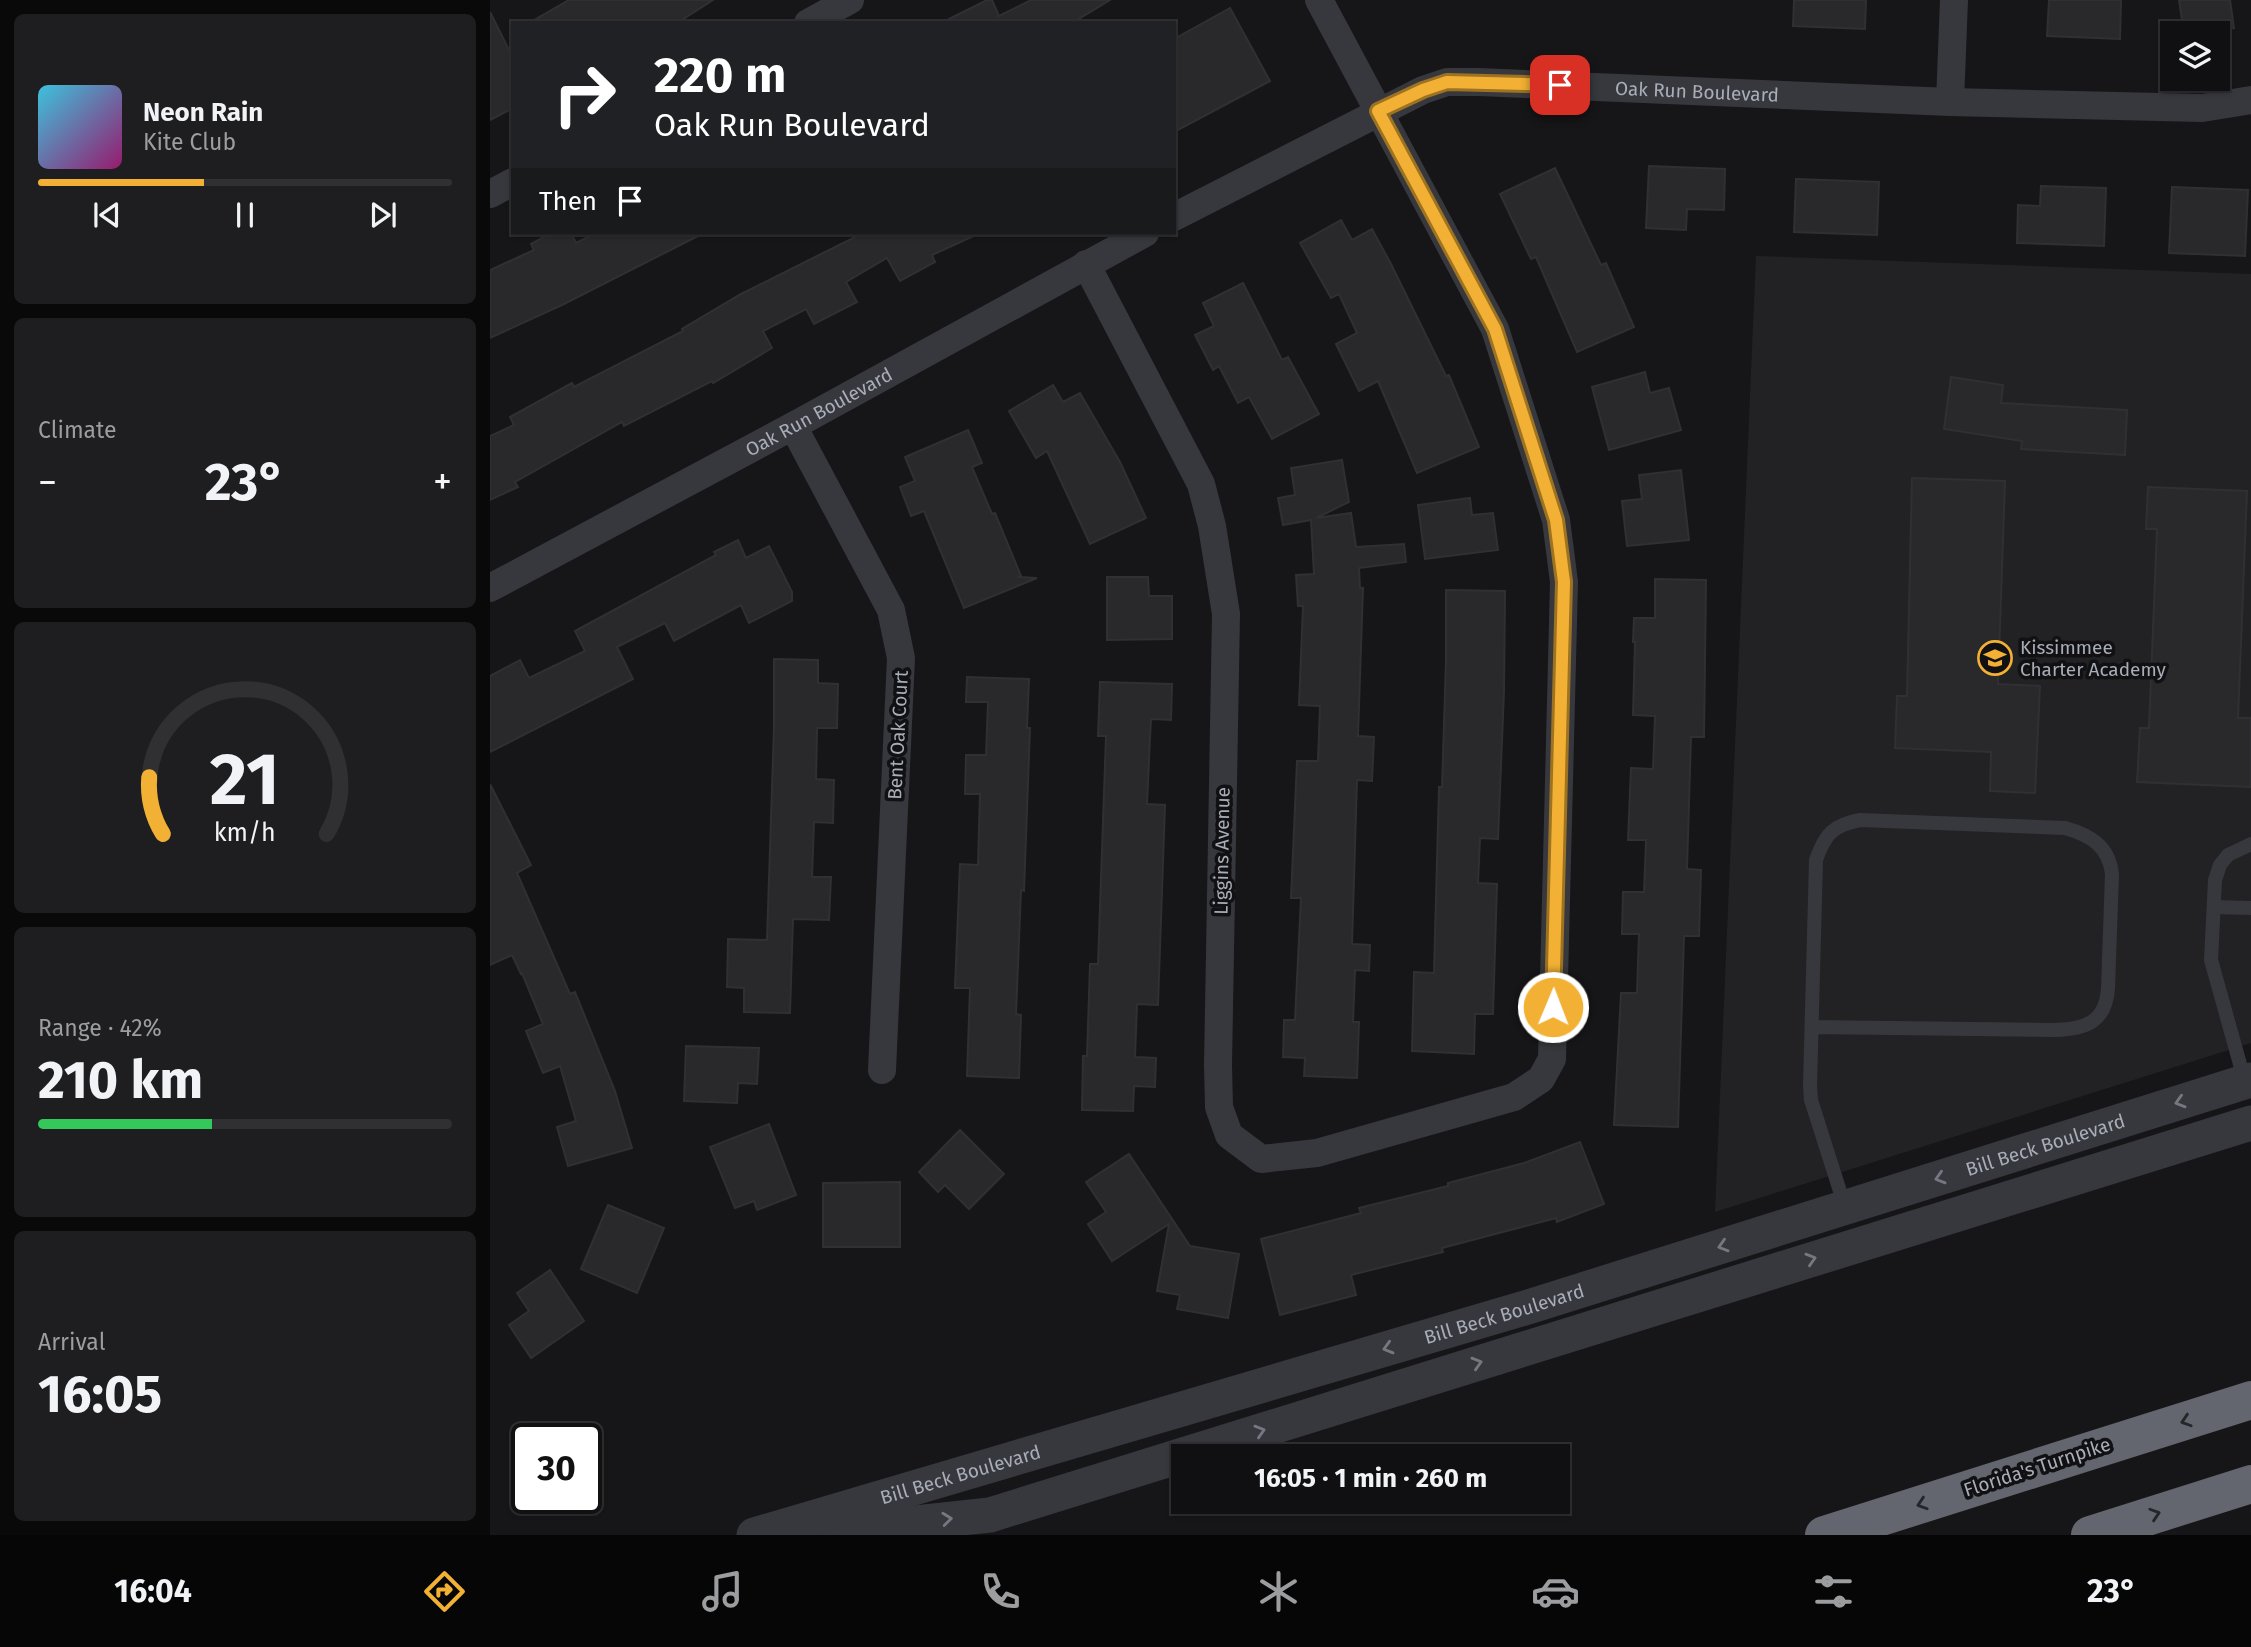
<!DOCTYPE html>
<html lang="en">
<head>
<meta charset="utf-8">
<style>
	body { margin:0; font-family:"Fira Sans",sans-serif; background:#1e1e20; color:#f1f3f6; height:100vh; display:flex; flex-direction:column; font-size:26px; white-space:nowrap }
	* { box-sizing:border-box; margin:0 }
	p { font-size:23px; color:#9c9d9f }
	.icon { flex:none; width:38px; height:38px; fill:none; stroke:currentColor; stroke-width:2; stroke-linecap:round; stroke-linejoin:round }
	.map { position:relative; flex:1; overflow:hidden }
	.panel { display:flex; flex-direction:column; gap:14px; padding:14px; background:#09090a; width:490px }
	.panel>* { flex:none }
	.top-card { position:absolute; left:21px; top:21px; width:665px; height:214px; border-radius:0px; box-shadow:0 2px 5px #0004,0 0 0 2px #303032; background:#202124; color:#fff; overflow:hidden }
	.buttons { position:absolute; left:1670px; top:21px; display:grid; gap:14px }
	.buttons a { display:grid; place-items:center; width:70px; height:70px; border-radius:0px; background:#101012; box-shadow:0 2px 5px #0004,0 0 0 2px #303032; font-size:35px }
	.speed { position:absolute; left:21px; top:1423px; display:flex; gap:14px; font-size:35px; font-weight:700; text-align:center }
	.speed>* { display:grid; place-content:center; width:91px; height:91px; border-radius:50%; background:#101012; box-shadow:0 2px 5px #0004,0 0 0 2px #303032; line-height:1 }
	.speed .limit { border:4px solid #111; border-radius:10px; background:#fff; color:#111 }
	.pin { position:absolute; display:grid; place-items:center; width:60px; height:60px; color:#fff; margin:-30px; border-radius:14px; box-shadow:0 4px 10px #0006 }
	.me { position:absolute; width:77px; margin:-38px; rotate:1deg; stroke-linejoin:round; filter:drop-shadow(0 0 5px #0008) }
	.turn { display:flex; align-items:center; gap:24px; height:147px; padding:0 28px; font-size:32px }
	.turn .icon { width:91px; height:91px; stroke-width:2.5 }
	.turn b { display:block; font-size:49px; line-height:60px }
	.then { display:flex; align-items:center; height:66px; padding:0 28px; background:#0003; gap:14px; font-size:26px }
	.big { font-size:52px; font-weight:700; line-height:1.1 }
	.panel .widget { flex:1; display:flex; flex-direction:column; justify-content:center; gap:10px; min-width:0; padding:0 24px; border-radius:10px; background:#1e1e20 }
	.panel .dial { align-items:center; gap:0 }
	.dial svg { height:182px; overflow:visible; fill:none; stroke:#303032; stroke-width:7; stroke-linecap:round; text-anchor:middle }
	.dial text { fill:#f1f3f6; stroke:none }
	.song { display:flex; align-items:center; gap:21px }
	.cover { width:84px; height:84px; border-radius:10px; background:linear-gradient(135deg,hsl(190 70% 55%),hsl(320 70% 35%)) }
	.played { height:7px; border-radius:4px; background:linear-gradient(90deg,#f2b134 40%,#303032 40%) }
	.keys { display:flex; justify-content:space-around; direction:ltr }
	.heat { display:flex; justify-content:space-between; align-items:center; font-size:38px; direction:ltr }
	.charge { height:10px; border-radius:5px; background:linear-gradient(90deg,#34c759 42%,#303032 0) }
	.trip { position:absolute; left:681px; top:1444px; width:399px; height:70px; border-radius:0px; background:#101012; box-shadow:0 2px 5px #0004,0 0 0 2px #303032; font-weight:700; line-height:70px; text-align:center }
	.menu { display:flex; height:112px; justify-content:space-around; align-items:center; background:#060607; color:#9c9d9f }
	.menu .icon { width:49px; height:49px }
	.menu .active { color:#f2b134 }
	.menu b { font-size:32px; color:#f1f3f6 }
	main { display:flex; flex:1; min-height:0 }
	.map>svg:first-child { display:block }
</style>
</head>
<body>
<main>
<section class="panel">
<div class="widget">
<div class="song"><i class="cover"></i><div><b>Neon Rain</b><p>Kite Club</p></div></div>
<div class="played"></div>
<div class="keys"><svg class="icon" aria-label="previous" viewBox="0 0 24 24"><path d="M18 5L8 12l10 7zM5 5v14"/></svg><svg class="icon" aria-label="pause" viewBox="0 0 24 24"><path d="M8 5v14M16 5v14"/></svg><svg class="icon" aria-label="next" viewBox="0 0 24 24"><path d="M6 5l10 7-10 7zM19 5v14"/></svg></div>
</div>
<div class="widget"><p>Climate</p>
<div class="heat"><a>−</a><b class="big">23°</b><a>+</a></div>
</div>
<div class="widget dial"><svg viewBox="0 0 100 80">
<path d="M14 69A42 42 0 1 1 86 69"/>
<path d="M14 69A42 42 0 0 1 8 44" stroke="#f2b134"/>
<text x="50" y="56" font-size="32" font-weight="700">21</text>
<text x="50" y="72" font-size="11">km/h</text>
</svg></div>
<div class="widget"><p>Range · 42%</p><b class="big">210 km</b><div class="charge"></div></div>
<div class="widget"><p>Arrival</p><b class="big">16:05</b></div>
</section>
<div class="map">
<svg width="1761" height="1535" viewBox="0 0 1761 1535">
	<rect width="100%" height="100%" fill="#161618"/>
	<path fill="#222225" d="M1266 256 1761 274V1043L1225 1212Z"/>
	<g fill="#29292c" stroke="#303034" stroke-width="2">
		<path d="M79 0H223L187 23H39Z"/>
		<path d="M497 0H502L509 16 541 0H620L582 23H451Z"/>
		<path d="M1304 0H1376L1375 29 1303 26Z"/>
		<path d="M1559 0H1631L1630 39 1557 36Z"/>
		<path d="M1689 0H1740L1744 28 1694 33Z"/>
		<path d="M740 8 780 81 684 132V39Z"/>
		<path d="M0 12 23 58V108L0 120Z"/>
		<path d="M1159 166 1235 169 1234 210 1197 209 1196 230 1156 228Z"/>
		<path d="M1065 168 1111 265 1116 263 1144 327 1087 352 1046 257 1041 259 1010 194Z"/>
		<path d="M1306 179 1389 182 1387 235 1304 232Z"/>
		<path d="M1551 186 1616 188 1614 246 1527 243 1528 205 1550 206Z"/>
		<path d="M1682 187 1758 190 1755 256 1679 253Z"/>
		<path d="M851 220 862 240 882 229 901 264 956 376 959 375 989 447 927 473 888 381 869 391 846 344 867 333 849 294 841 298 810 243Z"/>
		<path d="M61 233H81L86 243 106 233H214L72 305 0 338V270L44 250 41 244Z"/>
		<path d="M373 233H490L442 255 445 262 410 281 397 258 356 282 367 302 324 324 316 309 273 331 282 348 223 383 222 381 134 426 132 422 25 482 28 487 0 500V436L24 425 20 417 82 383 84 387 193 331 192 329 251 294Z"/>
		<path d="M753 283 792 360 798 357 829 414 782 439 759 397 748 403 729 366 723 370 705 335 724 326 713 303Z"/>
		<path d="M1155 372 1160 393 1179 388 1191 430 1119 450 1102 387Z"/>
		<path d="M1461 377 1513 385 1511 403 1637 410 1635 455 1531 449 1532 441 1454 429Z"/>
		<path d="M563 385 573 402 590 393 630 462 656 518 600 544 557 451 546 458 519 411Z"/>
		<path d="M478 430 492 463 482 467 502 514 505 513 531 576 529 577 547 578 474 608 434 511 421 516 410 487 425 481 415 457Z"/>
		<path d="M852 460 859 502 826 518 861 513 866 547 914 544 916 562 869 568 870 588H873L868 736 884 737 882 781 867 780 862 944 880 945 879 971 865 970 863 1022H869L867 1078 814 1076 815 1058 793 1057 794 1020H805L811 898H801L807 761H828L830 706 809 705 813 606H808L806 575 824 574 821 520 793 525 788 498 805 495 801 468Z"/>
		<path d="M1191 470 1199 540 1137 546 1132 501 1152 499 1149 475Z"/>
		<path d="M1422 478 1515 481 1508 684 1550 686 1545 793 1500 791 1501 752 1405 748 1407 696H1417Z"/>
		<path d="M1658 487 1757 491 1748 718H1761V787L1647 782 1650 728H1659L1667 529H1656Z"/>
		<path d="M980 498 982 515 1003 513 1008 550 935 559 928 505Z"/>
		<path d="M248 540 256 558 279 546 302 592V601L259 623 251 605 184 641 175 623 127 647 143 679 0 752V676L30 660 39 678 95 651 85 631 226 555 224 552Z"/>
		<path d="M617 577H658L659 596H682V639L617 640Z"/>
		<path d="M1165 579 1216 580 1214 737H1201L1197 869 1211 870 1209 936H1194L1188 1127 1124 1125 1131 993H1147L1149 934H1132L1133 892H1154L1156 840H1138L1141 768 1163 769 1165 716 1143 715 1145 642H1143L1144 618H1165Z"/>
		<path d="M956 590 1015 591 1014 691 1008 839 990 838 988 883 1007 884 1003 1014H985L984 1054 922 1051 924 972 944 973 949 787H952L956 660Z"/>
		<path d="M284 659 328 660V683L348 684 347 728H327L326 779 344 780 343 823 324 822 322 877H341L339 920 303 919 300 1013 254 1012V988L237 987 238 939 277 940 284 727Z"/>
		<path d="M477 677 539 679 537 728H540L534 891 531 890 526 1014 531 1015 529 1078 477 1076 480 988H465L470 864 488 865 490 794H475L476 755H496L498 702H476Z"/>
		<path d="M610 682 682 684 681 720 661 719 660 738 657 804 675 805 668 1005 647 1004 645 1057 666 1058 665 1087 644 1086 643 1111 592 1110 593 1056H597L600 964H608L616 736H608Z"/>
		<path d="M0 784 41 865 27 873 80 994 85 992 125 1091 142 1148 78 1166 67 1127 86 1121 70 1066 53 1073 36 1031 53 1024 32 973 31 974 22 955 0 965Z"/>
		<path d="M196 1046 269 1048 267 1084 248 1083 247 1103 194 1101Z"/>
		<path d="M279 1124 306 1195 267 1210 264 1201 245 1208 220 1147Z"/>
		<path d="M470 1130 514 1174 479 1209 455 1185 448 1192 429 1172Z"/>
		<path d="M1090 1142 1114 1204 1067 1222 1066 1218 952 1248 953 1252 861 1275 866 1295 790 1315 771 1239 871 1213 869 1208 958 1186V1183L1034 1163Z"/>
		<path d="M639 1154 700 1246 749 1254 738 1318 687 1309 690 1295 667 1291 679 1224 622 1261 598 1224 616 1212 596 1182Z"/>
		<path d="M410 1182V1247H333V1183Z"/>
		<path d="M118 1205 174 1228 147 1293 91 1269Z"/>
		<path d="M60 1270 94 1321 41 1358 19 1325 39 1311 27 1293Z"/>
	</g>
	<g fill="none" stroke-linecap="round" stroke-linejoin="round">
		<g stroke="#37383d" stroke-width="14">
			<path d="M1724 907 1761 908"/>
			<path d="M1322 1027 1565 1030C1596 1029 1616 1022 1618 988L1622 874C1619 846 1600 835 1575 828L1370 820C1343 825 1335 834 1326 860L1320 1086 1321 1100 1355 1207"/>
			<path d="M1755 1082 1721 960 1725 880 1730 865 1738 855 1761 844"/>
		</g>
		<g stroke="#37383d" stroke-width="28">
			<path d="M318 23 360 0"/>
			<path d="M1460 102 1464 0"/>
			<path d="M0 194 23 182"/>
			<path id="s1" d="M684 217 933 90 957 82H989L1460 102 1712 108 1761 100"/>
			<path d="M596 264 711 484 722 526 736 614 728 1065 729 1107 739 1135 771 1159 827 1153 1024 1097 1051 1079 1062 1059 1074 582 1066 520 1005 329 829 0"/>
			<path d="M303 426 401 610 411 658 392 1070"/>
			<path id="s2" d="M0 588 303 426 655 233"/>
		</g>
		<g stroke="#37383d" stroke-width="35">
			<path d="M323 1534 500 1515 1761 1123"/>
			<path id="s3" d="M264 1535 1038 1307 1761 1080"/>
		</g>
		<g stroke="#63666e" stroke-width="38">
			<path d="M1334 1535 1761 1400"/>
			<path d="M1600 1535 1761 1484"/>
		</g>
	</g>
	<defs><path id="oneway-chevron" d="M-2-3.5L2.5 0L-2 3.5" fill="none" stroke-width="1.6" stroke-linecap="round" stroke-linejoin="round" transform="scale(1.75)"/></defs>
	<g stroke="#757881">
		<use href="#oneway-chevron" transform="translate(1690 1102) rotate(163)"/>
		<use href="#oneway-chevron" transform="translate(1450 1178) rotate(163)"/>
		<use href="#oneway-chevron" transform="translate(1233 1246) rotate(163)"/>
		<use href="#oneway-chevron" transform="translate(1321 1259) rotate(-17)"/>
		<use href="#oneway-chevron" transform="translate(898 1348) rotate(164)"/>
		<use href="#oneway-chevron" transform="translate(987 1363) rotate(-17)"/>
		<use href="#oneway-chevron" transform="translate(770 1431) rotate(-17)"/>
		<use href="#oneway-chevron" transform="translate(457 1519) rotate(-6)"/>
	</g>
	<g stroke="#26262a">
		<use href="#oneway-chevron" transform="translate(1696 1421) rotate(162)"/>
		<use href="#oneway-chevron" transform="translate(1432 1504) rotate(162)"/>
		<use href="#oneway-chevron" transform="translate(1665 1514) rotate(-18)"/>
	</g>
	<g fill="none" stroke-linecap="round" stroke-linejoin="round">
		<g stroke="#9d7322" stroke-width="18">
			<path id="route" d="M1063 1007 1074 582 1066 520 1005 329 888 111 933 90 957 82 1070 85"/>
		</g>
		<use href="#route" stroke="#f2b134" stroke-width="12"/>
	</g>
	<defs>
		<g id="school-ring" transform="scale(1.75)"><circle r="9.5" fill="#111113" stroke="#f2b134" stroke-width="1.5"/><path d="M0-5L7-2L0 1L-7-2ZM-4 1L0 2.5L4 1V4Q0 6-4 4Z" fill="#f2b134"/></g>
	</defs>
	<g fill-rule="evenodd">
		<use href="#school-ring" x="1505" y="658"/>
	</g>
	<g text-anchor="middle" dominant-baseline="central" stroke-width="7" stroke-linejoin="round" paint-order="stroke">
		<g font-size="19" fill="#a8adb8" stroke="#111113">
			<text stroke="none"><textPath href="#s1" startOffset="555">Oak Run Boulevard</textPath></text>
			<text stroke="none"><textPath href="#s2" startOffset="373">Oak Run Boulevard</textPath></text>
			<text transform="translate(408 735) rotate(-87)">Bent Oak Court</text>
			<text transform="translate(732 851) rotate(-89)">Liggins Avenue</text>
			<text stroke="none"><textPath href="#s3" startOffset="1349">Bill Beck Boulevard</textPath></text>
			<text stroke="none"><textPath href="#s3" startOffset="782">Bill Beck Boulevard</textPath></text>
			<text transform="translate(1547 1467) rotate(-18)">Florida's Turnpike</text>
			<text stroke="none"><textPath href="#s3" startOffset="215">Bill Beck Boulevard</textPath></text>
		</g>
		<g font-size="19" fill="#a8adb8" stroke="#111113" text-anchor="start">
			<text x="1530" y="647">Kissimmee<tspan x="1530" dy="22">Charter Academy</tspan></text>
		</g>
	</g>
</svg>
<div class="buttons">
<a><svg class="icon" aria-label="layers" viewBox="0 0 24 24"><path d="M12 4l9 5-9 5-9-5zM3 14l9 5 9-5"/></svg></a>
</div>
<div class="speed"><div class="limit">30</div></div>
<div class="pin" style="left:1070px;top:85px;background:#d93025"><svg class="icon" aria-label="arrive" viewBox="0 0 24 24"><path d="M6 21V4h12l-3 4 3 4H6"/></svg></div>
<svg class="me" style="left:1063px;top:1007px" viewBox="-20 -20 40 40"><circle r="17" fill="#f2b134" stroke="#fff" stroke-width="3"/><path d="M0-11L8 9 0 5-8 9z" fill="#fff"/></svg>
<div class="trip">16:05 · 1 min · 260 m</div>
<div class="top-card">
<div class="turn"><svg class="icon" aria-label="right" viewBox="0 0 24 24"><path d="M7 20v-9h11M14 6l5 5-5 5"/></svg><div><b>220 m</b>Oak Run Boulevard</div></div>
<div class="then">Then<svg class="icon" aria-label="arrive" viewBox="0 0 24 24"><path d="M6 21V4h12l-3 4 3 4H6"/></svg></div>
</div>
</div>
</main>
<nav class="menu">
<b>16:04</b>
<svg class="icon active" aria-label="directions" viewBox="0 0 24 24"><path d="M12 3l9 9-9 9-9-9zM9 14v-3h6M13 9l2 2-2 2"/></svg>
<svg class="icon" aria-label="music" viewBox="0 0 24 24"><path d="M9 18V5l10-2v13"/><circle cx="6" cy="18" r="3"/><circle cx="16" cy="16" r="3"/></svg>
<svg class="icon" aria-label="phone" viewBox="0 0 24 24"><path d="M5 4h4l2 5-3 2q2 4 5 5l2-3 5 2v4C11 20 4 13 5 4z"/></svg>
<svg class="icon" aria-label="climate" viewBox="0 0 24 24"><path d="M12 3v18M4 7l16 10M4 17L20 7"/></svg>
<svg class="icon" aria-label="car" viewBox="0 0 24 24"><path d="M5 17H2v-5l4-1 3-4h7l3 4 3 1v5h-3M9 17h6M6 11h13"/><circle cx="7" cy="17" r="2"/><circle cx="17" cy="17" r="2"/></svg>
<svg class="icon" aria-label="filters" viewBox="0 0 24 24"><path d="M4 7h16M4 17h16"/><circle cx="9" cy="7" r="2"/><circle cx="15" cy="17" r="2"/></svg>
<b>23°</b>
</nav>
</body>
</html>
